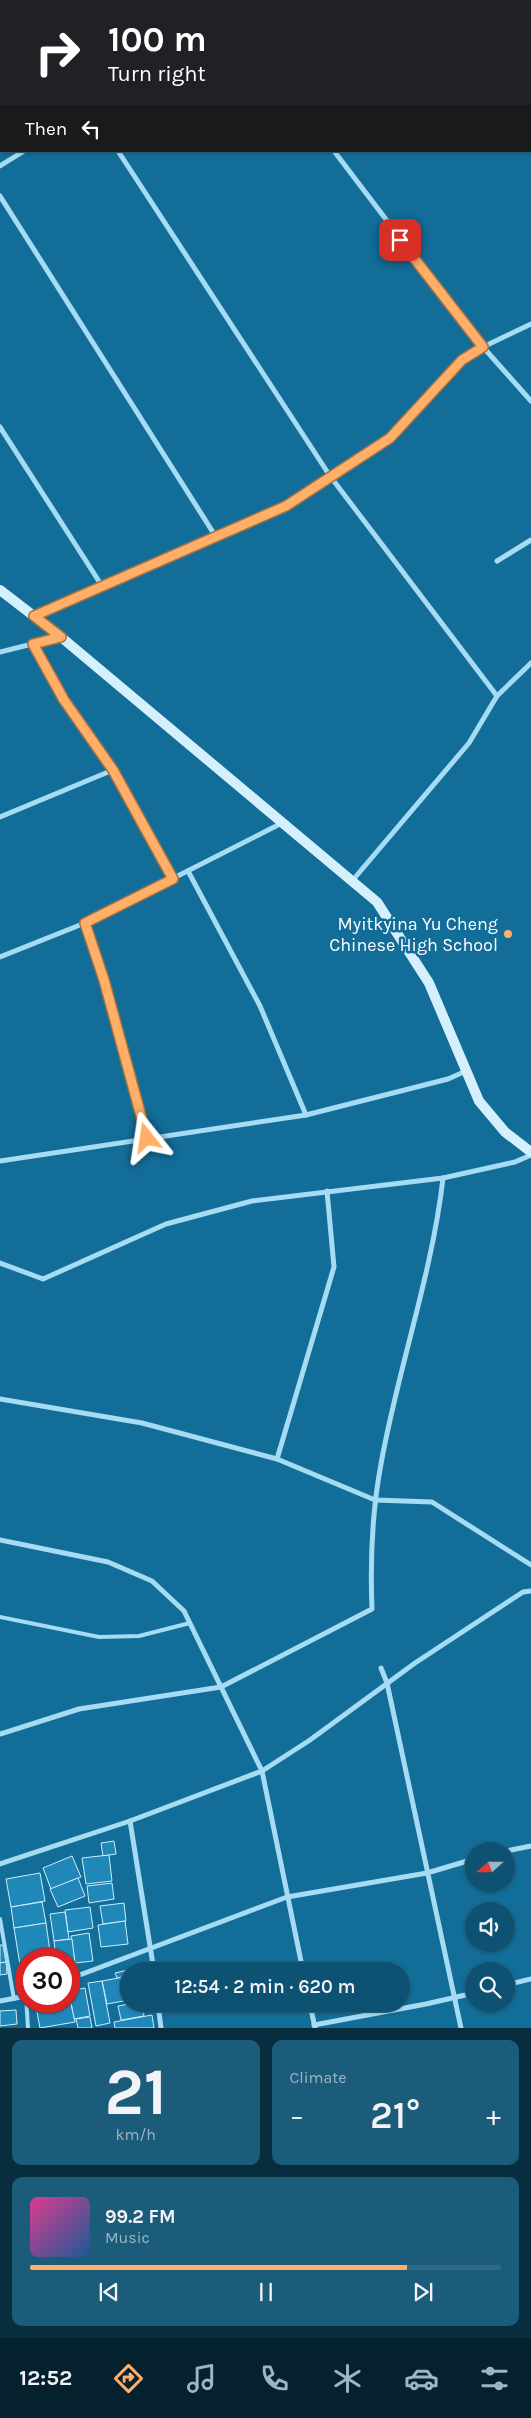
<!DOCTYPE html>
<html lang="en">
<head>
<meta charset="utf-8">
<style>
	body { margin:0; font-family:Karla,sans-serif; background:#1c5c7b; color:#f1f3f6; height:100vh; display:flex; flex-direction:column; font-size:19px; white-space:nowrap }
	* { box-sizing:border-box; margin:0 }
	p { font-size:16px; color:#9bb6c4 }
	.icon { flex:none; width:28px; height:28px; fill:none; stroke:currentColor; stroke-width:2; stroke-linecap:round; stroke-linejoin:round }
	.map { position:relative; height:2028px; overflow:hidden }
	.side { display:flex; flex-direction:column; gap:12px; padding:12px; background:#082d3f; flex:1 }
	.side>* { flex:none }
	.guide { position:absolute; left:0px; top:0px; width:531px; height:152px; box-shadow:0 1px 4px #0004,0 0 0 1px #2e6985; background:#202124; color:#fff; overflow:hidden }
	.needle { width:32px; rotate:249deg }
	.fabs { position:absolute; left:465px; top:1842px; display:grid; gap:10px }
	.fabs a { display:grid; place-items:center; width:50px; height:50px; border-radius:50%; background:#0e5273; box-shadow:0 1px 4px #0004,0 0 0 1px #2e6985; font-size:25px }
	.speed { position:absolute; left:15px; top:1948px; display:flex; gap:10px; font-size:25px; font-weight:700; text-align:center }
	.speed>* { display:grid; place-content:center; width:65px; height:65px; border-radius:50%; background:#0e5273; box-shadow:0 1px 4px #0004,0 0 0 1px #2e6985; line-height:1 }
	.speed .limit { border:8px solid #d22; background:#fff; color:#111 }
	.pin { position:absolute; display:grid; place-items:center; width:42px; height:42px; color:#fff; margin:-21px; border-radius:10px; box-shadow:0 2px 8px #0006 }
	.me { position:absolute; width:55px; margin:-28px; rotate:345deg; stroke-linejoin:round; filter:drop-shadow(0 0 4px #0008) }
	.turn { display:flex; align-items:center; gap:18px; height:105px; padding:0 25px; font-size:22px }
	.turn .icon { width:65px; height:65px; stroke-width:2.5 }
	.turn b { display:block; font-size:35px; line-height:42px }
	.then { display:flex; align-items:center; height:48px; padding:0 25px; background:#0003; gap:10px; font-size:19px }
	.big { font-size:38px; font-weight:600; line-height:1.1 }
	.side .tile { flex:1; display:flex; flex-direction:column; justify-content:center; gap:8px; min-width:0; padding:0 18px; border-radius:10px; background:#1c5c7b }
	.side .dial { align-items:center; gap:0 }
	.dial b { font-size:65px; line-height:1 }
	.song { display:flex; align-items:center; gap:15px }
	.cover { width:60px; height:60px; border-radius:8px; background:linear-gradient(135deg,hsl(330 70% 55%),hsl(210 70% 35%)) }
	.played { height:5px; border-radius:2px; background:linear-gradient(90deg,#ffaf67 80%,#2e6985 80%) }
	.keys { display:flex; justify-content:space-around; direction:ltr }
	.heat { display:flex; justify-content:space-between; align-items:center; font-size:28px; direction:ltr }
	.side .tiles { flex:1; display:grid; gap:12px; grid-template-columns:1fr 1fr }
	.tile:last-child { grid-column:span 2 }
	.trip { position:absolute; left:120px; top:1962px; width:290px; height:50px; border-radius:25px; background:#0e5273; box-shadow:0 1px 4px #0004,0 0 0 1px #2e6985; font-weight:600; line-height:50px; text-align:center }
	.tabs { display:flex; height:80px; justify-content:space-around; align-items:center; background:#06212e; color:#9bb6c4 }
	.tabs .icon { width:35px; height:35px }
	.tabs .current { color:#ffaf67 }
	.tabs b { font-size:22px; color:#f1f3f6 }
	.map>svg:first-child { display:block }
</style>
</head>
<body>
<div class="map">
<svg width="531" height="2028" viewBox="0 0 531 2028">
	<rect width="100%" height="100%" fill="#126d99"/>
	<g fill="#2088b8" stroke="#cdeefd">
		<path d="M114 1841 116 1854 103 1856 101 1843Z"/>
		<path d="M109 1855 112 1881 86 1884 82 1858Z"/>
		<path d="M72 1856 81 1877 51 1889 43 1868Z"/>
		<path d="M40 1873 45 1901 11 1907 6 1879Z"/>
		<path d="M78 1878 85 1896 58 1907 50 1889Z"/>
		<path d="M112 1883 114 1899 89 1903 87 1886Z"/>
		<path d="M42 1902 46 1923 14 1928 11 1907Z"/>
		<path d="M124 1903 126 1921 103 1924 100 1906Z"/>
		<path d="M90 1907 93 1928 68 1932 65 1910Z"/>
		<path d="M65 1912 69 1939 54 1941 50 1914Z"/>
		<path d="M125 1921 128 1944 101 1947 98 1925Z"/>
		<path d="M46 1923 51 1959H26V1970L21 1971 14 1928Z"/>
		<path d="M89 1933 93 1961 75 1963 71 1936Z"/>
		<path d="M72 1939 75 1963 69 1964V1959H56L54 1941Z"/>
		<path d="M0 1945H3L6 1962 0 1963Z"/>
		<path d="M6 1962 7 1974 0 1975V1963Z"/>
		<path d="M140 1965 141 1971H133L132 1967Z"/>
		<path d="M132 1969 133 1971H129V1976L117 1978 115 1973Z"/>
		<path d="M129 1976V2000L107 2004 102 1981Z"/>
		<path d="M102 1981 110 2023 96 2026 88 1983Z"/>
		<path d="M85 1988 90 2016 74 2019 69 1991Z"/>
		<path d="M70 2000 75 2022 40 2028 36 2007Z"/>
		<path d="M129 2004H142L144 2016 121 2020 118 2006Z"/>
		<path d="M16 2010 17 2024 0 2026V2011Z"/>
		<path d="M152 2015 154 2028H115L114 2022Z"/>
		<path d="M90 2017 92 2028H78L76 2019Z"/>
	</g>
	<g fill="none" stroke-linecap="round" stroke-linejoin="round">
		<g stroke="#a5dbf3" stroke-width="4">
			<path d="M0 1617 99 1637 139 1636 190 1623"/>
			<path d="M0 1919 14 1999"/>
			<path d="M26 1996 28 2028"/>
		</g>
		<g stroke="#a5dbf3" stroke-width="5">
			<path d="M9 0 10 1"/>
			<path d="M190 0 191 1"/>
			<path d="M466 0 467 1"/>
			<path d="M530 76 531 77"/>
			<path d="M118 151 330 476 497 696"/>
			<path d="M334 151 483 347 531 401"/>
			<path d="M0 166 24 151"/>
			<path d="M0 196 216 537"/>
			<path d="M0 427 102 586"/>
			<path d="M497 561 531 540"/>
			<path d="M34 616 286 506 390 438 462 360 483 347 531 324"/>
			<path d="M33 644 64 700 113 770 173 879"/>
			<path d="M0 652 60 637"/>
			<path d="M0 817 113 770"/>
			<path d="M188 871 260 1006 306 1115"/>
			<path d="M352 881 469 743 497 696 531 663"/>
			<path d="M85 923 104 979 147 1138"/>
			<path d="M0 957 85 923 282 823"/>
			<path d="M0 1161 306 1115 448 1079 466 1071"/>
			<path d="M0 1263 43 1279 166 1224 252 1201 443 1178"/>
			<path d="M0 1399 142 1423 277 1459 375 1500 432 1502 531 1565"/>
			<path d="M277 1459 334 1267 327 1191"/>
			<path d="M0 1540 108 1562 152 1581 184 1611 262 1771 303 1971"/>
			<path d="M381 1668 387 1683 461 2028"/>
			<path d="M0 1734 79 1709 221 1687 372 1609C370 1560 372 1512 381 1464 398 1368 432 1275 443 1178L515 1162 531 1155"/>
			<path d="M130 1821 154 1971"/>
			<path d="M506 1851 531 1846"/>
			<path d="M0 1864 130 1821 262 1771 310 1740 415 1663 523 1592 531 1591"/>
			<path d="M69 1979 287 1897 427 1873 474 1859"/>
			<path d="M506 1985 531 1979"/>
			<path d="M0 2001 26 1996"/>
			<path d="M158 2004 161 2028"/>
			<path d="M310 2004 315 2028"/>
			<path d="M314 2025 426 2004 474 1993"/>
		</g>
		<path stroke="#d5f0fd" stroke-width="10" d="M0 590 61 637 377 902 429 983 479 1101 505 1132 531 1152"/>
	</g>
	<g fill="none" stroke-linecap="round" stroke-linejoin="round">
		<g stroke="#a67243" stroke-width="12">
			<path id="route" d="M147 1138 104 980 85 923 173 879 113 770 64 700 33 644 61 637 34 616 286 506 390 438 462 360 483 347 400 240"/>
		</g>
		<use href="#route" stroke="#ffaf67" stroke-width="9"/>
	</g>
	<circle fill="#ffaf67" stroke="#126d99" stroke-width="2" cx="508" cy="934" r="5"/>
	<g text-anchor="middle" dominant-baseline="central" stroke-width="5" stroke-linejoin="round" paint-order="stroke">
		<g font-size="18" fill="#fff" stroke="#126d99" text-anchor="end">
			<text x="498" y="924">Myitkyina Yu Cheng<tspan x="498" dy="21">Chinese High School</tspan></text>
		</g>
	</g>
</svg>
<div class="fabs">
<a><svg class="needle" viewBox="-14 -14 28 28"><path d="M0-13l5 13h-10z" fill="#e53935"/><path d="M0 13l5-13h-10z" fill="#9bb6c4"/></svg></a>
<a><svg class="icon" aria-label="sound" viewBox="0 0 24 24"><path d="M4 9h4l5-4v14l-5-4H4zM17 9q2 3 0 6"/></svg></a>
<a><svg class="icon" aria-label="search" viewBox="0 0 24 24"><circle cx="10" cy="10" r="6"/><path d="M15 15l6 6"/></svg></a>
</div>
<div class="speed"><div class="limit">30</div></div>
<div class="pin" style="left:400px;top:240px;background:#d93025"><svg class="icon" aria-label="arrive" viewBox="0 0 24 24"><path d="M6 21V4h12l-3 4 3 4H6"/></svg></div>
<svg class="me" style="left:147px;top:1138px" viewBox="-20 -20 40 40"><path d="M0-17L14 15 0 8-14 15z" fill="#ffaf67" stroke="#fff" stroke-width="4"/></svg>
<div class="trip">12:54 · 2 min · 620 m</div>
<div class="guide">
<div class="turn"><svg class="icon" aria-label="right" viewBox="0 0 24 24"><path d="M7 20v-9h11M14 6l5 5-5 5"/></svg><div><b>100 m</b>Turn right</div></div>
<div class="then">Then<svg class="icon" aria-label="left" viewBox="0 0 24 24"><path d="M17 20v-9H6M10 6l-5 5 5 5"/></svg></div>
</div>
</div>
<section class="side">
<div class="tiles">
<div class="tile dial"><b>21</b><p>km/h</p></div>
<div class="tile"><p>Climate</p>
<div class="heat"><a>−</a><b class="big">21°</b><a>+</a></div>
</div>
<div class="tile">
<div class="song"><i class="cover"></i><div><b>99.2 FM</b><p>Music</p></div></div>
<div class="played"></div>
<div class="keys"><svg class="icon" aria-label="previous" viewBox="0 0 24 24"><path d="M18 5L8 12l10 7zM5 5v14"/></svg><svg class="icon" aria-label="pause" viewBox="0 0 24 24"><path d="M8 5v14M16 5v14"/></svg><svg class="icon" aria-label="next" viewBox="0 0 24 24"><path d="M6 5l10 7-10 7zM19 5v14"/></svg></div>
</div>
</div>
</section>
<nav class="tabs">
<b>12:52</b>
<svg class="icon current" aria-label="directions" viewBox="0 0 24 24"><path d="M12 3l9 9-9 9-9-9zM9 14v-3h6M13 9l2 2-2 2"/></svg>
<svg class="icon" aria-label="music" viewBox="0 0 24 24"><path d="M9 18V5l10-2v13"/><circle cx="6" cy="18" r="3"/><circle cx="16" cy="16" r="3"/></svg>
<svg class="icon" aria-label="phone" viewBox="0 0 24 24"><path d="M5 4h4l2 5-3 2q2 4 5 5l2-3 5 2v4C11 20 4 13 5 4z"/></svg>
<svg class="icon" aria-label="climate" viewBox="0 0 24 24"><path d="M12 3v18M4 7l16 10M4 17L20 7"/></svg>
<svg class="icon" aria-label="car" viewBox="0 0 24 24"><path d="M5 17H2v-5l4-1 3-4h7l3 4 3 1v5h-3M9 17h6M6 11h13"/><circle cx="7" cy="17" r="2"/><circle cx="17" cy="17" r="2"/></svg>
<svg class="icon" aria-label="filters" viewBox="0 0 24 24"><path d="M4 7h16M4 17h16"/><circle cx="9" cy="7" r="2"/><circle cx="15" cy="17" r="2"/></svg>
</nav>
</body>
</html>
